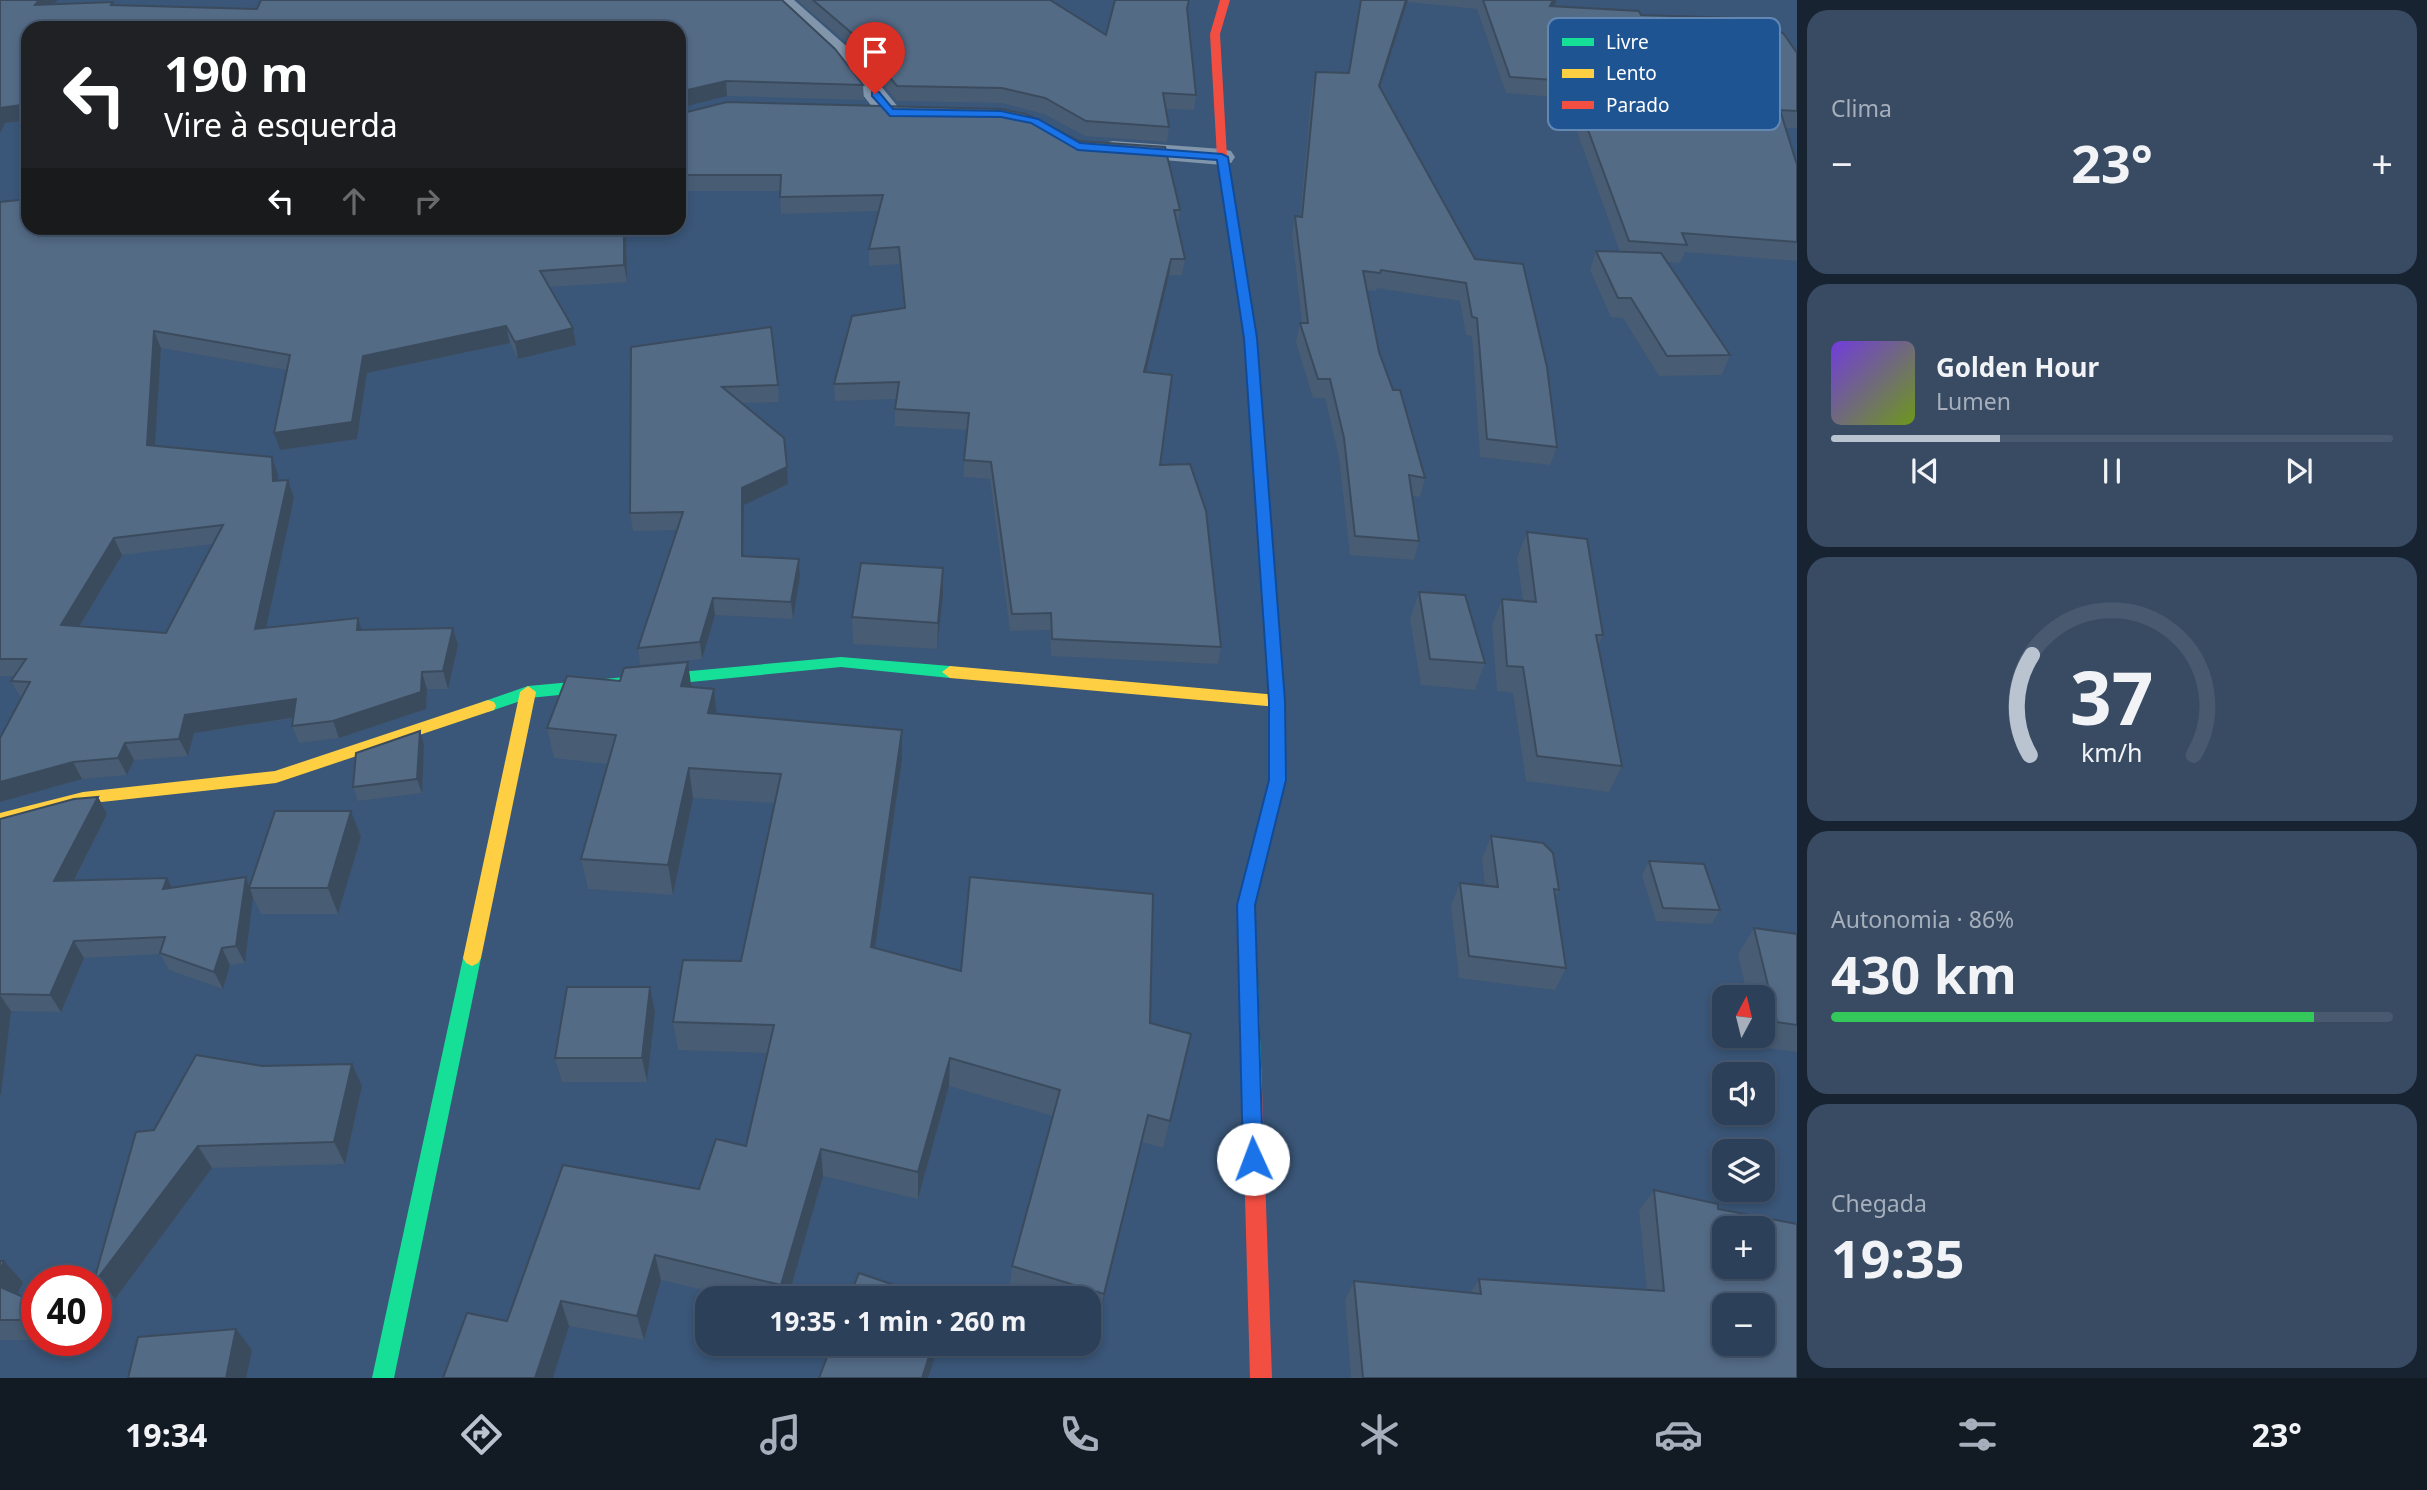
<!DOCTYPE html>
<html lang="pt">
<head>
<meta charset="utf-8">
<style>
	body { margin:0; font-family:"Noto Sans",sans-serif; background:#384b63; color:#f1f3f6; height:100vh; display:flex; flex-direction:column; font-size:26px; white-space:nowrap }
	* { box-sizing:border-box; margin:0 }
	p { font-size:23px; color:#a6afbb }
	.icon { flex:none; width:38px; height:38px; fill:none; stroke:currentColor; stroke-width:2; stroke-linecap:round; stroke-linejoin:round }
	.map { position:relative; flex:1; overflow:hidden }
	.side { display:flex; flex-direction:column; gap:10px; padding:10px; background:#182332; width:630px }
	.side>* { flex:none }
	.guide { position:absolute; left:21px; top:21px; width:665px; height:214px; border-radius:21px; box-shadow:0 4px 10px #0003,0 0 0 2px #485970; background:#202124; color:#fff; overflow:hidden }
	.needle { width:46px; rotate:7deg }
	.tools { position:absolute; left:1712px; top:985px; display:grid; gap:14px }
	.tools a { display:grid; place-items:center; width:63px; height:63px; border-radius:14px; background:#2c405a; box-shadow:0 4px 10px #0003,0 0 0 2px #485970; font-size:35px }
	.speed { position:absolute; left:21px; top:1265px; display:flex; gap:14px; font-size:35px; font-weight:700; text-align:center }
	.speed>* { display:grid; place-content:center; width:91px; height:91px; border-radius:50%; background:#2c405a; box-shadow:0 4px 10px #0003,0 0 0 2px #485970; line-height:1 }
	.speed .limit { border:10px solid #d22; background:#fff; color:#111 }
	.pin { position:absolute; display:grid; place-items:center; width:60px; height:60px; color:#fff; margin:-72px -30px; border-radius:50% 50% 50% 0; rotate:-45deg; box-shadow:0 0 7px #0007 }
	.pin .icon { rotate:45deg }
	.me { position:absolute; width:77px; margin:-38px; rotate:358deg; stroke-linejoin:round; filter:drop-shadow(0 0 5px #0008) }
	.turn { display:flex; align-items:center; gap:24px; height:147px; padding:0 28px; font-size:32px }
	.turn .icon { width:91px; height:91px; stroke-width:2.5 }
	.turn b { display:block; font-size:49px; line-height:60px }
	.lanes { display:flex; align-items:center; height:66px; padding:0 28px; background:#0003; justify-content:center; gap:35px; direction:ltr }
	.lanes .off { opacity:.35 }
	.big { font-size:52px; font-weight:700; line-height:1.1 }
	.side .tile { flex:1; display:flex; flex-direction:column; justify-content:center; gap:10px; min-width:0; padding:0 24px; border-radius:21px; background:#384b63 }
	.side .dial { align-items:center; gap:0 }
	.dial svg { height:182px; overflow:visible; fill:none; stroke:#485970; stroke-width:7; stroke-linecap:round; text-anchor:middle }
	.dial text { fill:#f1f3f6; stroke:none }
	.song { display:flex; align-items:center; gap:21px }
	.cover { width:84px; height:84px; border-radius:10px; background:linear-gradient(135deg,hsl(260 70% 55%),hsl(80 70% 35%)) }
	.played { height:7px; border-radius:4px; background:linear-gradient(90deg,#bac4d0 30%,#485970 30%) }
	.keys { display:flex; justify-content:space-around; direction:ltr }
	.heat { display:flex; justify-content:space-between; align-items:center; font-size:38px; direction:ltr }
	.charge { height:10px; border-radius:5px; background:linear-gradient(90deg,#34c759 86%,#485970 0) }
	.trip { position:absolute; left:695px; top:1286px; width:406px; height:70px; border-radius:21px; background:#2c405a; box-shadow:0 4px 10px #0003,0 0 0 2px #485970; font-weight:700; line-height:70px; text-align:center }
	.tabs { display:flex; height:112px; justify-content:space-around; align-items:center; background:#121a24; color:#a6afbb }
	.tabs .icon { width:49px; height:49px }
	.tabs .on { color:#bac4d0 }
	.tabs b { font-size:32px; color:#f1f3f6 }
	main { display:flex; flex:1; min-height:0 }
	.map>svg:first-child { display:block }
</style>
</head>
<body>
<main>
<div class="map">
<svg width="1797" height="1378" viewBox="0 0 1797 1378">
	<rect width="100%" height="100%" fill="#3a5678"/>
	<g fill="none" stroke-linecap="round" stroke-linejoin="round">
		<g fill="#8296ab" fill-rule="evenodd">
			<path d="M770 0H794L853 52 903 113 899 118H881L837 62Z"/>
			<path d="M1113 141 1222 149 1231 151 1235 157 1231 163 1222 165 1104 155 1100 149 1104 143Z"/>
		</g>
		<g fill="#16e098" fill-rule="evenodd">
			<path d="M1264 512 1271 517 1285 701 1286 780 1255 905 1262 1089 1259 1095 1252 1098 1245 1095 1242 1089 1237 905 1270 780 1269 701 1257 517Z"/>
			<path d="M841 657 950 666 958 672 950 678 841 667 529 698 488 712 480 706 482 702 528 686Z"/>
			<path d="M472 950 478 953 481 958 394 1378H372L463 958 466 953Z"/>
		</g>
		<g fill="#ffcf43" fill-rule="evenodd">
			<path d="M950 666 1277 695 1285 701 1277 707 950 678 942 672Z"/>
			<path d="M528 686 536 692 481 958 478 963 472 966 466 963 463 958 520 692Z"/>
			<path d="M488 700 494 702 496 706 494 710 276 783 83 804 0 827V813L83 792 275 771Z"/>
		</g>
		<g fill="#f24e42" fill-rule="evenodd">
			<path d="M1220 0H1230L1220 34 1227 157 1257 338 1271 517 1264 522 1257 517 1245 338 1217 157 1210 34Z"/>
			<path d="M1252 1080 1259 1083 1262 1089 1272 1378H1250L1242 1089 1245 1083Z"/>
		</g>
	</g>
	<g fill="#485c73" fill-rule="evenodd">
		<path d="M0 0H58L54 4 114 6 863 85 864 100 727 96 28 28V120L5 123Z"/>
		<path d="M797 0H1050L1106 35 1187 11 1196 95 1194 110 1166 109 1169 127 1167 142 1085 136 1044 114 1002 103 897 101 855 50Z"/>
		<path d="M1361 0H1557L1554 6 1641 15 1744 31 1797 53V128H1786L1797 165V261L1685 252 1680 263 1668 262 1730 355 1722 375 1659 376 1623 318 1611 317 1590 270 1596 251 1620 252 1565 98 1506 93 1477 9 1407 2 1380 88 1557 447 1550 465 1480 457 1472 336 1466 335 1460 301 1377 288 1376 291 1367 290 1379 352 1425 478 1420 497 1412 496 1419 541 1414 560 1350 555 1339 457 1325 398H1313L1296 342 1300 323H1302L1292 234 1295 216 1300 217 1312 89 1316 72 1349 73Z"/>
		<path d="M679 114 1180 210 1178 226 1185 259 1182 275H1169L1146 372 1160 465 1221 647 1218 664 1051 656 1050 630 1010 631 990 479 963 477 967 430 895 426V409L896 399 835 401 834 384 904 309 899 264 869 266V249L878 211 781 214 780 191H679Z"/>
		<path d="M0 202 626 228 627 282 549 287 573 328 576 345 518 359 510 343 367 373 357 439 280 450 287 370 161 348 155 446 278 475V480H288L294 498 266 628 361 630 453 628 458 645 448 689H427L426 709 339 738 299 743 292 726 294 718 194 733 188 756 134 760 127 775 82 779 0 802V738L21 698 11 681 14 676H0ZM213 544 166 633 80 626 122 555Z"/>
		<path d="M631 347 778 385 779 402 742 403 787 467 788 484 744 505 743 556 799 559 800 576 793 619 715 615 702 659 640 665 638 648 677 530 633 531 630 513Z"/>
		<path d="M1527 532 1603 635 1598 647 1622 766 1609 792 1526 781 1513 693 1497 691 1492 625 1502 599 1523 601 1517 558Z"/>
		<path d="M943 568V594L937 649 853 644 852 617Z"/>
		<path d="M1419 592 1485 663 1475 690 1421 685 1410 619Z"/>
		<path d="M692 687 717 714 902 730V760L875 948 1191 1034 1163 1148 1142 1142 1099 1319 1088 1316V1298H1033L1009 1291 1012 1266 1053 1116 949 1086 918 1199 823 1176 788 1298H737L661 1280 644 1340 569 1326 507 1321 699 1189 746 1146 768 1053 678 1050 673 1022 741 961 774 803 693 798 673 895 588 889 581 859 608 764 554 758 547 728Z"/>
		<path d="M420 731 424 745 422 793 358 801 353 787Z"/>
		<path d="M98 797 107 814 74 881 167 878 172 887 246 877 250 886 351 811 361 837 338 914H261L253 897 245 963 230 965 223 989 169 970 160 954 84 958 61 1012 11 1011 1 1095H0V819Z"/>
		<path d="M1491 836 1559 890 1555 898 1566 968 1555 990 1459 978 1451 905 1460 883 1485 886 1482 859Z"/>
		<path d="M1649 861 1720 910 1712 924 1656 921 1642 875Z"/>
		<path d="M1754 928 1797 934V1052L1759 1047 1756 1036H1762V998H1748L1738 954Z"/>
		<path d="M655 1012 647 1082H562L555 1058Z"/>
		<path d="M362 1086 345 1164 212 1168 115 1299 112 1297 95 1277 154 1130Z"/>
		<path d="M1654 1190 1718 1209 1797 1378H1351L1345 1300 1354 1281 1470 1293 1479 1279 1647 1290 1639 1211Z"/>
		<path d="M0 1261H4L23 1282 17 1294 37 1303V1340H0Z"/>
	</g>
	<g fill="#3b4b5e">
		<path d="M39 0H58L41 19 35 5Z"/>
		<path d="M1406 0H1408L1375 103 1379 86Z"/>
		<path d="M1553 0H1557L1545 22 1550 6Z"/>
		<path d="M726 81 727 96 679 108V92Z"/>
		<path d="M28 104V120L5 123 0 133V108Z"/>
		<path d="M624 228H626L627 282 624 265Z"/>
		<path d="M1171 259 1169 275 1142 389 1144 372Z"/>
		<path d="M506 326 510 343 367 373 357 439 280 450 274 433 363 356Z"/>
		<path d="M573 328 576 345 518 359 515 342Z"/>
		<path d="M154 331 161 348 154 462 147 445Z"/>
		<path d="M272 457 278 475 279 498 273 481Z"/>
		<path d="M787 467 788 484 744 505 743 574 742 556V488Z"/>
		<path d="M288 480 294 498 262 647 255 629Z"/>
		<path d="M114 538 122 555 70 642 61 625Z"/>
		<path d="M799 559 800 576 793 619 791 602Z"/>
		<path d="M943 568V594L937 649 938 623Z"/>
		<path d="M713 598 715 615 702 659 700 642Z"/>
		<path d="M358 618 363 635 357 630Z"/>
		<path d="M453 628 458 645 448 689 443 671Z"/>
		<path d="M688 662 692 692 681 686Z"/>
		<path d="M422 672 427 689 426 709 339 738 333 721Z"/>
		<path d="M714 689 717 719 708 713Z"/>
		<path d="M296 699 303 716 194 733 188 756 179 739 185 715Z"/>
		<path d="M902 730V760L871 976V947Z"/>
		<path d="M420 731 424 745 422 793 417 779Z"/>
		<path d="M125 743 134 760 127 775 118 758Z"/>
		<path d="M73 762 82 779 0 802V782Z"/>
		<path d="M689 768 693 798 673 895 668 865Z"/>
		<path d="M98 797 107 814 65 898 54 881Z"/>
		<path d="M351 811 361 837 338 914 328 888Z"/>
		<path d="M246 877 253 897 245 963 236 946Z"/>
		<path d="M167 878 176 895 163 889Z"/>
		<path d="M74 941 84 958 61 1012 50 995Z"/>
		<path d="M222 948 230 965 223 989 214 972Z"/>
		<path d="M650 987 655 1012 647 1082 642 1058Z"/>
		<path d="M0 995 11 1011 1 1095 0 1094Z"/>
		<path d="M950 1058 949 1086 918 1199V1172Z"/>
		<path d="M352 1064 362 1086 345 1164 334 1142Z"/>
		<path d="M1148 1115 1142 1142 1099 1319 1104 1294Z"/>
		<path d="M198 1146 212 1168 115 1299 98 1278Z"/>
		<path d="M821 1149 823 1176 788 1298H783L781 1285Z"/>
		<path d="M655 1255 661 1280 644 1340 637 1316Z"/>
		<path d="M4 1261 23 1282 13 1304 0 1290V1270Z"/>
		<path d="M561 1301 569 1326 553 1378H535Z"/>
		<path d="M236 1329 252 1350 246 1378H226Z"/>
		<path d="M933 1344H939L928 1378H922Z"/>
	</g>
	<g fill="#546b86" stroke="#3b4b5e" stroke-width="2" fill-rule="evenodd">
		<path d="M0 0H39L35 5 113 2 111 5 257 9 261 0H782L835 49 863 85 726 81 679 92V28H28V104L0 108Z"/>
		<path d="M813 0H1050L1106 35 1115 0H1189L1187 8 1196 95 1163 93 1169 127 1086 121 1045 98 1002 88 897 86 854 35Z"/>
		<path d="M1361 0H1406L1379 86 1475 259 1523 264 1547 367 1557 447 1487 439 1477 318 1472 317 1466 283 1381 270 1380 273 1363 271 1379 352 1393 390H1400L1425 478 1409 475 1419 541 1355 536 1344 438 1330 379H1318L1300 323H1308L1295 216 1302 217 1316 72 1349 73Z"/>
		<path d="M1483 0H1553L1550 6 1639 11 1641 15 1737 18 1744 31 1783 33 1797 53V111L1780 110 1797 165V242L1682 233 1687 245 1629 241 1570 81 1510 77Z"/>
		<path d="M727 102 1001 109 1026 114 1079 141 1165 147 1180 210H1174L1185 259H1171L1144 372 1172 375 1160 465 1190 464 1206 511 1221 647 1052 639 1051 613 1012 614 991 462 964 460 969 413 895 409 899 382 834 384 852 316 905 308 899 247 869 249 883 195 780 197 781 175H679V114Z"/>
		<path d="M28 199V228H624V265L540 271 573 328 515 342 506 326 363 356 352 422 274 433 290 355 154 331 147 445 272 457 273 481 288 480 255 629 358 618 357 630 453 628 443 671 422 672 421 692 333 721 292 726 296 699 185 715 179 739 125 743 118 758 73 762 0 782V738L30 682 11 681 26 659H0V202ZM223 525 166 633 61 625 114 538Z"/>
		<path d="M1596 251 1661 253 1730 355 1667 356 1631 298H1618Z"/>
		<path d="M771 327 778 385 722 387 784 438 787 467 742 488V556L799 559 791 602 713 598 700 642 638 648 683 512 630 513 631 347Z"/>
		<path d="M1527 532 1587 539 1603 635H1596L1622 766 1537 756 1523 667 1507 666 1502 599 1536 602Z"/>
		<path d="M861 563 943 568 938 623 852 617Z"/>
		<path d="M1419 592 1465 595 1485 663 1430 659Z"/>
		<path d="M688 662 681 686 714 689 708 713 902 730 871 947 961 971 970 877 1153 894 1150 1023 1191 1034 1170 1121 1148 1115 1104 1294 1012 1266 1060 1090 950 1058 918 1172 821 1149 781 1285 655 1255 637 1316 561 1301 535 1378H443L467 1313 507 1321 563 1165 699 1189 716 1139 746 1146 774 1025 673 1022 683 960 741 961 781 774 689 768 668 865 581 859 616 735 547 728 567 676 620 681 624 668Z"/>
		<path d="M420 731 417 779 353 787 356 753Z"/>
		<path d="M98 797 54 881 167 878 163 889 246 877 236 946 222 948 214 972 160 953 165 937 74 941 50 995 0 994V819L74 799Z"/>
		<path d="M275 811H351L328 888H249Z"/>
		<path d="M1491 836 1543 843 1553 853 1559 890 1554 889 1566 968 1469 956 1460 883 1498 887Z"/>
		<path d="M1649 861 1704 864 1720 910 1663 908Z"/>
		<path d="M1754 928 1797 934V1025L1777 1022Z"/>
		<path d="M567 987H650L642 1058H555Z"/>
		<path d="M196 1055 262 1066 352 1064 334 1142 198 1146 98 1278 95 1277 136 1132 154 1130Z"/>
		<path d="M1654 1190 1718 1204V1209L1797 1224V1378H1363L1354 1281 1481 1294 1479 1279 1664 1291ZM1724 1228H1762V1267H1724ZM1724 1306H1762V1344H1724Z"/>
		<path d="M0 1261H4L0 1270Z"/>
		<path d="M859 1273 932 1298H849Z"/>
		<path d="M0 1287 37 1303V1320H0Z"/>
		<path d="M236 1329 226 1378H128L138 1337Z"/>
		<path d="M832 1344H933L922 1378H819Z"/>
	</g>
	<path fill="#1a73e8" stroke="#114b97" stroke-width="2" d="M872 92H879L893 109 1001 111 1038 119 1080 143 1222 154 1228 157 1257 338 1285 701 1286 780 1255 905 1263 1159 1260 1166 1253 1169 1246 1166 1243 1159 1237 905 1269 780V701L1244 338 1217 160 1078 150 1031 123 1001 117 890 116 872 96Z"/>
	<rect x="1548" y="18" width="232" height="112" rx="10" fill="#1f5493" stroke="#6287b3" stroke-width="2"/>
	<rect x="1562" y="38" width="32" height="8" fill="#16e098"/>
	<rect x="1562" y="69" width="32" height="9" fill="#ffcf43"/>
	<rect x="1562" y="101" width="32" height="8" fill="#f24e42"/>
	<g font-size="19" fill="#fff">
		<text x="1606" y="49">Livre</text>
		<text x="1606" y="80">Lento</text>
		<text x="1606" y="112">Parado</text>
	</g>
</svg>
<div class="tools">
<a><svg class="needle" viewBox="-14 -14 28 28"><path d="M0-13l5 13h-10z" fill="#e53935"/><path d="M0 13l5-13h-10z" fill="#a6afbb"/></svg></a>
<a><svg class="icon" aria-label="sound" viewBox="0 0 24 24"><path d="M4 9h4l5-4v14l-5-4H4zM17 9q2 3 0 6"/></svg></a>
<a><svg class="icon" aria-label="layers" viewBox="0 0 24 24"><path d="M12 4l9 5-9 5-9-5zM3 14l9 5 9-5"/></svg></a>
<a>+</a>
<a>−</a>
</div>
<div class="speed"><div class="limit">40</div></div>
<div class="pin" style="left:875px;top:94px;background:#d93025"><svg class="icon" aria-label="arrive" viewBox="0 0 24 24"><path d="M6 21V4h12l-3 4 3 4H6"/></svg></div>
<svg class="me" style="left:1253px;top:1159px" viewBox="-20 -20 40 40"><circle r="19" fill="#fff"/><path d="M0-13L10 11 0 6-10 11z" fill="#1a73e8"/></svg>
<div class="trip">19:35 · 1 min · 260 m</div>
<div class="guide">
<div class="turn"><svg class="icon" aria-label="left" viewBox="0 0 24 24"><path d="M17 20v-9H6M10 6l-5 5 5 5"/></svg><div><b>190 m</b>Vire à esquerda</div></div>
<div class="lanes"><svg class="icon" aria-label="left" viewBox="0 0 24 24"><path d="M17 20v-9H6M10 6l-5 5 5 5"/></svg><svg class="icon off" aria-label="ahead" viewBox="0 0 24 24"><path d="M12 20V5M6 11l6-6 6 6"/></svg><svg class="icon off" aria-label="right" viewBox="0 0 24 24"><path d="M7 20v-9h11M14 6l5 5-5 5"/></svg></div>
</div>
</div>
<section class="side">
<div class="tile"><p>Clima</p>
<div class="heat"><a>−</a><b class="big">23°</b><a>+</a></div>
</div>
<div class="tile">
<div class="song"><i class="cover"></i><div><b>Golden Hour</b><p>Lumen</p></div></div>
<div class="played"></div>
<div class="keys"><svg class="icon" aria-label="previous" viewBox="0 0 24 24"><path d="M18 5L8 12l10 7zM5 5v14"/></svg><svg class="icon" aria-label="pause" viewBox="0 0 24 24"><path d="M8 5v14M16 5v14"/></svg><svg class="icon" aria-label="next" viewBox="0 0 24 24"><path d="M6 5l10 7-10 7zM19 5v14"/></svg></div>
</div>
<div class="tile dial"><svg viewBox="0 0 100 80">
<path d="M14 69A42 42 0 1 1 86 69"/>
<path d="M14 69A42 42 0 0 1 15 25" stroke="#bac4d0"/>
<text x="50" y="56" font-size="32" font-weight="700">37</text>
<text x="50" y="72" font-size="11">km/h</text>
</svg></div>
<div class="tile"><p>Autonomia · 86%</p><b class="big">430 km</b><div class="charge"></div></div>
<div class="tile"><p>Chegada</p><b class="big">19:35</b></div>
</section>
</main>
<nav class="tabs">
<b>19:34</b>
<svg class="icon on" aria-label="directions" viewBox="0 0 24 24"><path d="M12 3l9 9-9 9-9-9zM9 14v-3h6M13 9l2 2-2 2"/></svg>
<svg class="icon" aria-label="music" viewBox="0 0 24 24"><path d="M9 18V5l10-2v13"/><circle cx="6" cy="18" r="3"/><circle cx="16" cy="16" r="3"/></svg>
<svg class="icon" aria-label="phone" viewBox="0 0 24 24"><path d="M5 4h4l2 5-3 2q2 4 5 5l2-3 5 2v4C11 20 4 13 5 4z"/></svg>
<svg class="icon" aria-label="climate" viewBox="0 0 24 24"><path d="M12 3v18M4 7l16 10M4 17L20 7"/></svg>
<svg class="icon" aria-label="car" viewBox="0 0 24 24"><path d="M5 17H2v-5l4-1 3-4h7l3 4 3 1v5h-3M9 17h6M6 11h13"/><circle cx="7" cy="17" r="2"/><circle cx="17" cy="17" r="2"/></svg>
<svg class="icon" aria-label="filters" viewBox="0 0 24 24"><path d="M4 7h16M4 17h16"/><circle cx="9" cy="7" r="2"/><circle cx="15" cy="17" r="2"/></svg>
<b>23°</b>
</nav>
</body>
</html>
